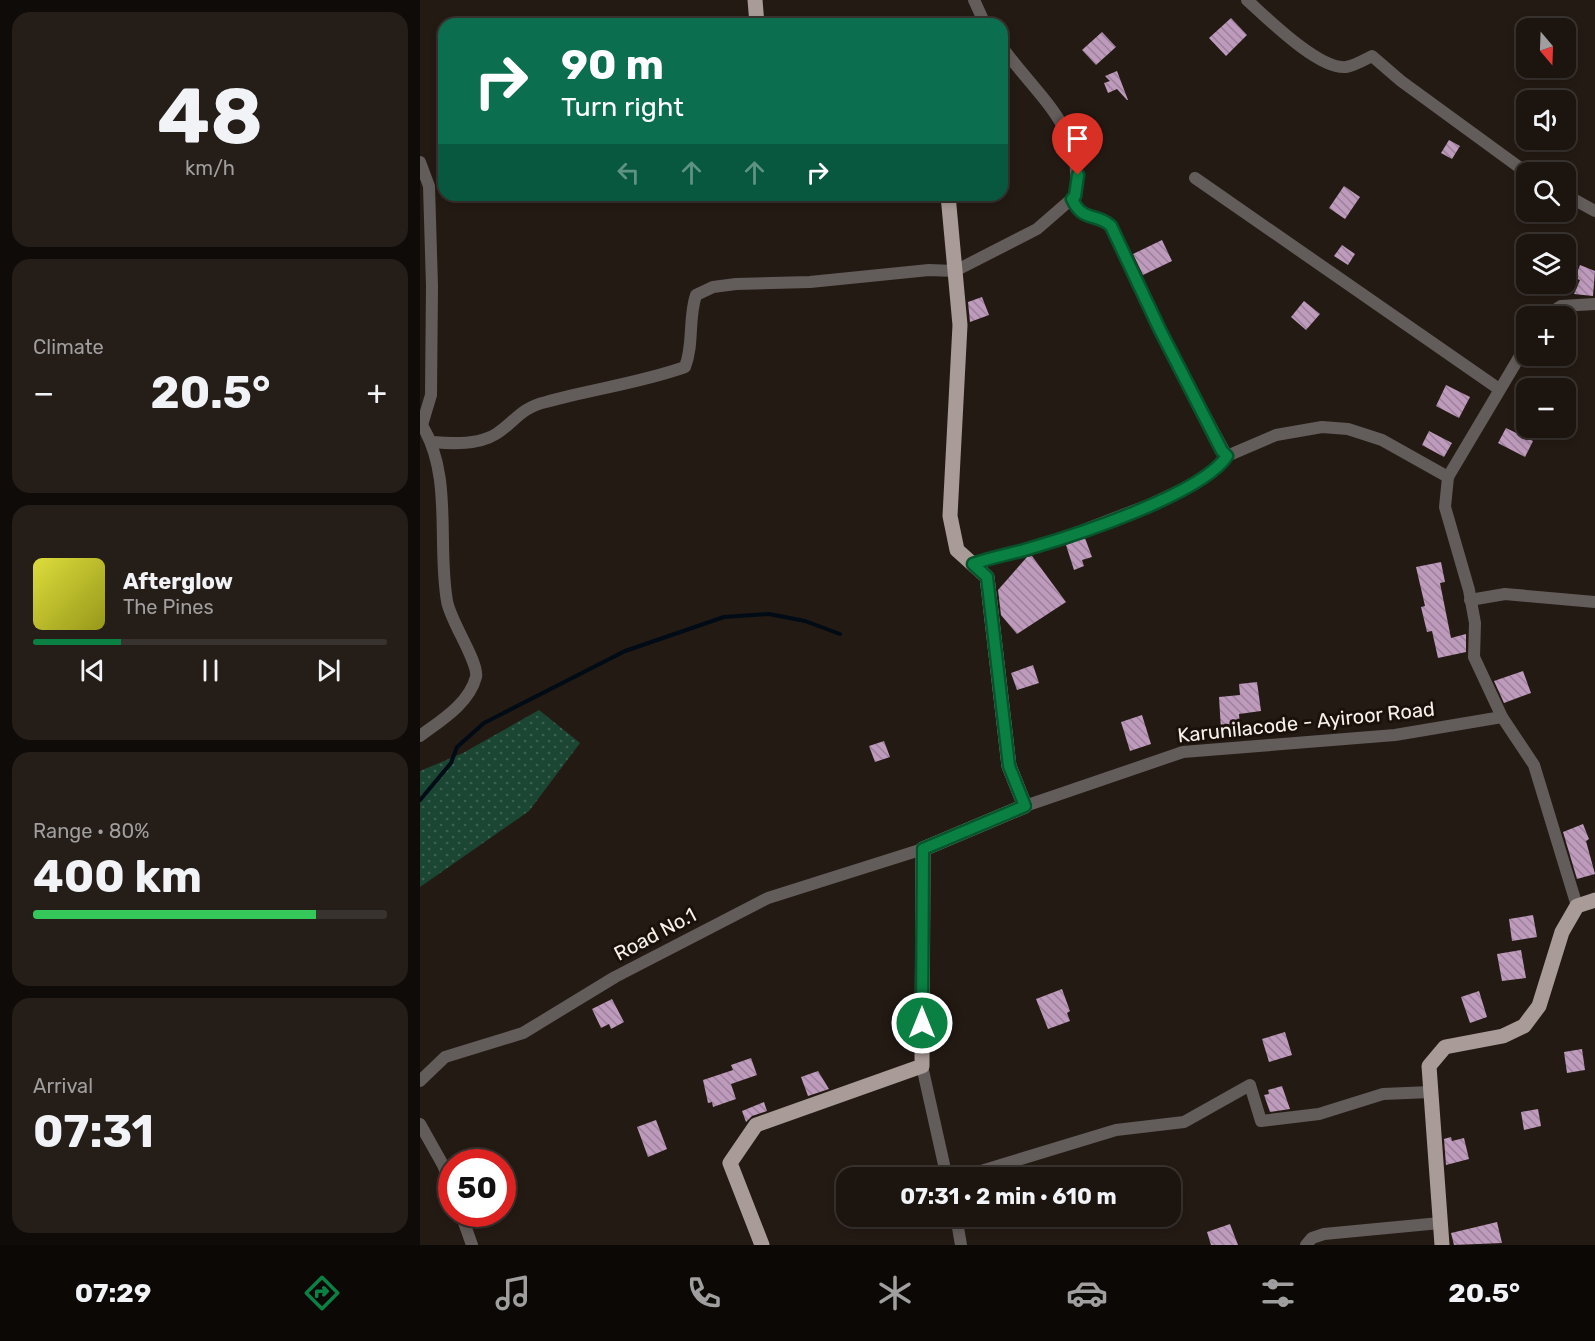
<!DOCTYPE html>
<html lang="en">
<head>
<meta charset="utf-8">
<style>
	body { margin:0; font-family:Rubik,sans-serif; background:#241d18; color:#f1f3f6; height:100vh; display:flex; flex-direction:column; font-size:22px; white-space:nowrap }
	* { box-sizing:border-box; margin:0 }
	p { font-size:20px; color:#a09e9e }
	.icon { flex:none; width:33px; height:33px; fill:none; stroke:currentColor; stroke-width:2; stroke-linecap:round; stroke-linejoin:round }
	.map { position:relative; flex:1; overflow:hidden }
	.details { display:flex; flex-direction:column; gap:12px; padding:12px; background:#0f0b08; width:420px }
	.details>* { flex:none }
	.top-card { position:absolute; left:18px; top:18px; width:570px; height:183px; border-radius:18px; box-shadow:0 3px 9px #0003,0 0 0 2px #39332f; background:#0b6e4f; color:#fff; overflow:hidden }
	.needle { width:39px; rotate:161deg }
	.buttons { position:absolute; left:1096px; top:18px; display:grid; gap:12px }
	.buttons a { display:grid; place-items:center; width:60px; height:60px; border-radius:12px; background:#1b140f; box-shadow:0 3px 9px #0003,0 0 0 2px #39332f; font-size:30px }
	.speed { position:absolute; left:18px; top:1149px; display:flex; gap:12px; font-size:30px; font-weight:700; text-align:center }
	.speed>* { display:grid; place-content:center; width:78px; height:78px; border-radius:50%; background:#1b140f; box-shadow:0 3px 9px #0003,0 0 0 2px #39332f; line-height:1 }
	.speed .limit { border:9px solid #d22; background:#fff; color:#111 }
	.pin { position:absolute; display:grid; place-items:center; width:51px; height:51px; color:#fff; margin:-62px -26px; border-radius:50% 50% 50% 0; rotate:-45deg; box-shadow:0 0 6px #0007 }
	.pin .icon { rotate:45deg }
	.me { position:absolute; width:66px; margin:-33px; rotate:0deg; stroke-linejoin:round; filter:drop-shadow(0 0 4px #0008) }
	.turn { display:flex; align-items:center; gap:21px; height:126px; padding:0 24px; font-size:27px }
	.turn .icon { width:78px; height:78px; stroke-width:2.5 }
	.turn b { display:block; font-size:42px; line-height:51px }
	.lanes { display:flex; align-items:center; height:57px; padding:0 24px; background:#0003; justify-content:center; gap:30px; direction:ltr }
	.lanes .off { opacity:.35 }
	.big { font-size:45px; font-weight:700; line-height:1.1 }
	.details .widget { flex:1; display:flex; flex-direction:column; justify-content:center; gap:9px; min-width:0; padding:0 21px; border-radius:18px; background:#241d18 }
	.details .dial { align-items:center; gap:0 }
	.dial b { font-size:78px; line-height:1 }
	.song { display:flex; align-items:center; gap:18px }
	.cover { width:72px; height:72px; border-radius:9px; background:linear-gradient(135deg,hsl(60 70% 55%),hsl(60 70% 35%)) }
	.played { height:6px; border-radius:3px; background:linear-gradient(90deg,#0b8043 25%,#39332f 25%) }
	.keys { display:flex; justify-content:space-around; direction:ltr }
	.heat { display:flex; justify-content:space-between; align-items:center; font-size:33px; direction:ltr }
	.charge { height:9px; border-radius:4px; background:linear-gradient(90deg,#34c759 80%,#39332f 0) }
	.trip { position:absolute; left:416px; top:1167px; width:345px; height:60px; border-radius:18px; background:#1b140f; box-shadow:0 3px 9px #0003,0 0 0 2px #39332f; font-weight:700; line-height:60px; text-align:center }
	.menu { display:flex; height:96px; justify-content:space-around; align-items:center; background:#0b0806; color:#a09e9e }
	.menu .icon { width:42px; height:42px }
	.menu .on { color:#0b8043 }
	.menu b { font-size:27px; color:#f1f3f6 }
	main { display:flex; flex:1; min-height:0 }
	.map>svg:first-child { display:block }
</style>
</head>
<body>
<main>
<section class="details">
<div class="widget dial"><b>48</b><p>km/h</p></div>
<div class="widget"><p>Climate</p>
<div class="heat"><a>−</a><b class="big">20.5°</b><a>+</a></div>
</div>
<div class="widget">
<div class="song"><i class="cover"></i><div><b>Afterglow</b><p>The Pines</p></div></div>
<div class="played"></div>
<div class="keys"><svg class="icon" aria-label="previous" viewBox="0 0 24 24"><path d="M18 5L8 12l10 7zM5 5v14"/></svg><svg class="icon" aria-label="pause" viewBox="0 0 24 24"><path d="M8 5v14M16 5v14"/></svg><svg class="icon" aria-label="next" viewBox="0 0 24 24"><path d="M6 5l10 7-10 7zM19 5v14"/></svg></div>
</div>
<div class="widget"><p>Range · 80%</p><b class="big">400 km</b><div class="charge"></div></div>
<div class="widget"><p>Arrival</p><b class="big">07:31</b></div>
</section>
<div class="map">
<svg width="1175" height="1245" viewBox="0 0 1175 1245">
	<defs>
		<pattern id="grass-dots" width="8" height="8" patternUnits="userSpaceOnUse" patternTransform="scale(1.5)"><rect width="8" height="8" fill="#1a4633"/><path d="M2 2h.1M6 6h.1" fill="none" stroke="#3c6151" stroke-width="1.8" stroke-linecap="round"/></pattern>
		<pattern id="building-back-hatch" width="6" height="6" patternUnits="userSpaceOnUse" patternTransform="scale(1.5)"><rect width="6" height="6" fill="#be9abc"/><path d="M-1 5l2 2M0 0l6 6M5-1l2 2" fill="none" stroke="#9b8199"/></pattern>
	</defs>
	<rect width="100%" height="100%" fill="#241a14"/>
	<path fill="url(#grass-dots)" d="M119 710 160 743 109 811 0 887V771L43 753Z"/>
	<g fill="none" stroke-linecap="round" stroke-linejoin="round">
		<path stroke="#000b16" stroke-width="4" d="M0 800 31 763 37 747 64 723 205 651 304 617 349 614 385 621 420 634"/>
	</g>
	<g fill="url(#building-back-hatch)">
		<path d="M811 18 827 35 806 56 789 38Z"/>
		<path d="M682 32 696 47 676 65 662 50Z"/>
		<path d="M697 71 708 100H707L697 89 688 93 684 83 690 81 685 76Z"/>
		<path d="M1029 140 1040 146 1032 159 1021 153Z"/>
		<path d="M924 186 940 197 925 219 909 208Z"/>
		<path d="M742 240 752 261 723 275 713 254Z"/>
		<path d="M922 245 935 254 928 265 914 256Z"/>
		<path d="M1160 265 1175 271 1173 296 1154 294 1160 280 1155 278Z"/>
		<path d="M562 297 569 315 550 322 548 302Z"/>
		<path d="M884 301 900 314 886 330 871 317Z"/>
		<path d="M1026 385 1050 397 1039 418 1016 406Z"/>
		<path d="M1086 428 1113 441 1105 457 1078 443Z"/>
		<path d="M1009 431 1032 443 1024 457 1002 445Z"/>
		<path d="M665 538 672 557 662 560 664 566 654 570 646 545Z"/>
		<path d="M612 556 646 602 597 634 581 615 578 590 607 557Z"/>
		<path d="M1021 562 1025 582 1020 583 1031 638 1046 634V652L1018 658 1012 631 1007 632 1001 607 1005 606 996 567Z"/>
		<path d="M613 665 619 683 597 690 591 673Z"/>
		<path d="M1103 671 1111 693 1084 703 1074 681Z"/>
		<path d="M837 682 841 711 819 714 820 728 801 730 799 697 820 695 819 684Z"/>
		<path d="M722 715 731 744 710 751 701 722Z"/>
		<path d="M464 741 470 757 455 762 449 746Z"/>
		<path d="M1163 824 1169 839 1166 841 1175 874 1157 879 1143 832Z"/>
		<path d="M1113 915 1117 937 1092 941 1089 919Z"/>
		<path d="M1101 950 1106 978 1082 981 1077 954Z"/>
		<path d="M642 989 650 1011 647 1013 650 1021 628 1029 616 999Z"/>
		<path d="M1059 991 1067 1017 1050 1023 1041 997Z"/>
		<path d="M192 999 204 1022 191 1029 189 1024 181 1028 172 1009Z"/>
		<path d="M865 1032 872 1055 849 1062 842 1039Z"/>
		<path d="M1162 1049 1165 1070 1147 1073 1144 1052Z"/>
		<path d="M331 1058 337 1075 311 1084 316 1099 293 1107 292 1102 288 1103 283 1080 313 1070 311 1065Z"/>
		<path d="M398 1071 409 1089 388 1096 381 1077Z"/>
		<path d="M862 1086 870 1109 850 1112 844 1095 849 1094 848 1090Z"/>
		<path d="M344 1102 347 1111 332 1116 326 1122 322 1111Z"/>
		<path d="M1118 1109 1121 1126 1104 1130 1101 1112Z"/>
		<path d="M236 1120 247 1149 228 1157 217 1127Z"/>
		<path d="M1031 1137 1032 1141 1044 1138 1049 1159 1026 1165 1024 1139Z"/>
		<path d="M1077 1222 1082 1243 1034 1245 1031 1233Z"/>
		<path d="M810 1224 818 1245H791L787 1232Z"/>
	</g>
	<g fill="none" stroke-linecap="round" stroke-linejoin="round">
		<g stroke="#625c5a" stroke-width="12">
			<path d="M554 0 565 24"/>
			<path d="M827 0C847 18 899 70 926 67 934 66 944 60 952 56L981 81 1107 173"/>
			<path d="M0 162 9 186 12 286 11 395 2 425 0 426"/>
			<path d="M775 178 1079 389"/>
			<path d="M1146 195 1175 211"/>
			<path d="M652 199C663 223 676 212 691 226L739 330 807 456"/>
			<path d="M1126 316 1141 306 1175 304"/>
			<path d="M13 442C33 444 58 445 76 434 95 422 100 408 126 402 172 389 220 383 265 367 274 344 268 319 276 295L293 287 316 284 390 282 509 270 535 271 617 229 655 196C665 128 618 97 582 47"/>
			<path d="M553 564 632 542 731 504 767 487 791 472 807 456 856 435 902 427 928 429 962 440 1028 477"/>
			<path d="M1050 600 1085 594 1175 602"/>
			<path d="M1082 717 1054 657 1055 623 1049 590 1025 507 1028 477 1107 344"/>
			<path d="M0 736C20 721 49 704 56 677 59 662 30 621 27 601 17 544 33 476 2 425"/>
			<path d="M605 806 763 752 975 735 1082 717 1114 765 1157 906"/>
			<path d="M502 1066 527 1178"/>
			<path d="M0 1081 25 1057 103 1033 195 977 348 898 503 849"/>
			<path d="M0 1124 23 1165 32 1188"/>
			<path d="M538 1178 696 1130 764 1122 830 1085 841 1121 899 1114 963 1094 1011 1092"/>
			<path d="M41 1214 52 1245"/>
			<path d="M536 1216 541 1245"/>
			<path d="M886 1245 892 1238 904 1234 1020 1223"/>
		</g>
		<g stroke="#a99b98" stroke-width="15">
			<path d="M335 0 337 24"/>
			<path d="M342 1245 310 1163 336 1125 502 1066 503 849 605 806 589 766 567 577 537 550 530 516 540 325 528 195"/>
			<path d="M1022 1245 1009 1066 1025 1047 1083 1036 1104 1026 1119 1006 1142 932 1157 906 1175 900"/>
		</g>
	</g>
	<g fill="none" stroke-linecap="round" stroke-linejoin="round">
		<g stroke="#07532c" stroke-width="15">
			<path id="route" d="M502 1023 503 849 605 806 589 766 567 577 553 564C571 557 592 554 611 548 656 535 782 494 807 456L802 451 740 330 691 226C676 212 663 223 652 199L655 196 658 175"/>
		</g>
		<use href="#route" stroke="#0b8043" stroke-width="10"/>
	</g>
	<g text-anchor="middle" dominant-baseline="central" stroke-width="6" stroke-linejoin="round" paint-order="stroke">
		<g font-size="20" fill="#f7f0eb" stroke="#1b110b">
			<text transform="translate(886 722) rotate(-6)">Karunilacode - Ayiroor Road</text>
			<text transform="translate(235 934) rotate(-28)">Road No.1</text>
		</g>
	</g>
</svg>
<div class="buttons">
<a><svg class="needle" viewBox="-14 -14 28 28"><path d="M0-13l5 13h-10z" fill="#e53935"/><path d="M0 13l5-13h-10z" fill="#a09e9e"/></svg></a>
<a><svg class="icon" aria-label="sound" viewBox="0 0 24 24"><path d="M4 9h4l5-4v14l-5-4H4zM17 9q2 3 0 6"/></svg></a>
<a><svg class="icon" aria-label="search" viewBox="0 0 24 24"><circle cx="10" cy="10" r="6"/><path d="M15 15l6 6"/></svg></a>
<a><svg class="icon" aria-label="layers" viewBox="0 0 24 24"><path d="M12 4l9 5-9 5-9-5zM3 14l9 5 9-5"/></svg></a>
<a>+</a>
<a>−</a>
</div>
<div class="speed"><div class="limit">50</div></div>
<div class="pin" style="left:658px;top:175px;background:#d93025"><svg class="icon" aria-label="arrive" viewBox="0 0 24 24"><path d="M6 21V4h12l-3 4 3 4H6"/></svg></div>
<svg class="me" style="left:502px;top:1023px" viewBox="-20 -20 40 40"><circle r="17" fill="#0b8043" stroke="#fff" stroke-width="3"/><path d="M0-11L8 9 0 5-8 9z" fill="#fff"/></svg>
<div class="trip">07:31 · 2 min · 610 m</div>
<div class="top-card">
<div class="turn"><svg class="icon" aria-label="right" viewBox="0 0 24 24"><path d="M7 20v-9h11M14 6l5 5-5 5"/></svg><div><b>90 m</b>Turn right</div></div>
<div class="lanes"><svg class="icon off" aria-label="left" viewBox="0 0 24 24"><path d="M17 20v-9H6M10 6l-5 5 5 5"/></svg><svg class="icon off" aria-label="ahead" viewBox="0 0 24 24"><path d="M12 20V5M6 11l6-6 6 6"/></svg><svg class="icon off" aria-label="ahead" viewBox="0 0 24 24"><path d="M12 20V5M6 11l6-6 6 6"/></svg><svg class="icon" aria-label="right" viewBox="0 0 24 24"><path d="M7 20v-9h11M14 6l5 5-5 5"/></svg></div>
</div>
</div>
</main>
<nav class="menu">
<b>07:29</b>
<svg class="icon on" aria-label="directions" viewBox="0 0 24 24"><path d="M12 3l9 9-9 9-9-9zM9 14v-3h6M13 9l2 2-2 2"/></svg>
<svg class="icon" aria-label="music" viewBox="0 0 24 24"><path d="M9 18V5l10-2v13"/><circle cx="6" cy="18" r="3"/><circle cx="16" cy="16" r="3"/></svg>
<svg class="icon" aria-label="phone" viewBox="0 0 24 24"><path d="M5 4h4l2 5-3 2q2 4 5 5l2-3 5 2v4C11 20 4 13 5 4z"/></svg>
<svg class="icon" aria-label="climate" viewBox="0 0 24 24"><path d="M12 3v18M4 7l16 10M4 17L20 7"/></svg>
<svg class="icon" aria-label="car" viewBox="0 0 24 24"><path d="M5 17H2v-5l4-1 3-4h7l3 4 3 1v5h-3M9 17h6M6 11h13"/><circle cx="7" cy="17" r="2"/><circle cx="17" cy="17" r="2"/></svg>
<svg class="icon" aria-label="filters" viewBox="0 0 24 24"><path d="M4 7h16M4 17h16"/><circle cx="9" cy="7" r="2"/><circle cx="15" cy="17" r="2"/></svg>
<b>20.5°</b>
</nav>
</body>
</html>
